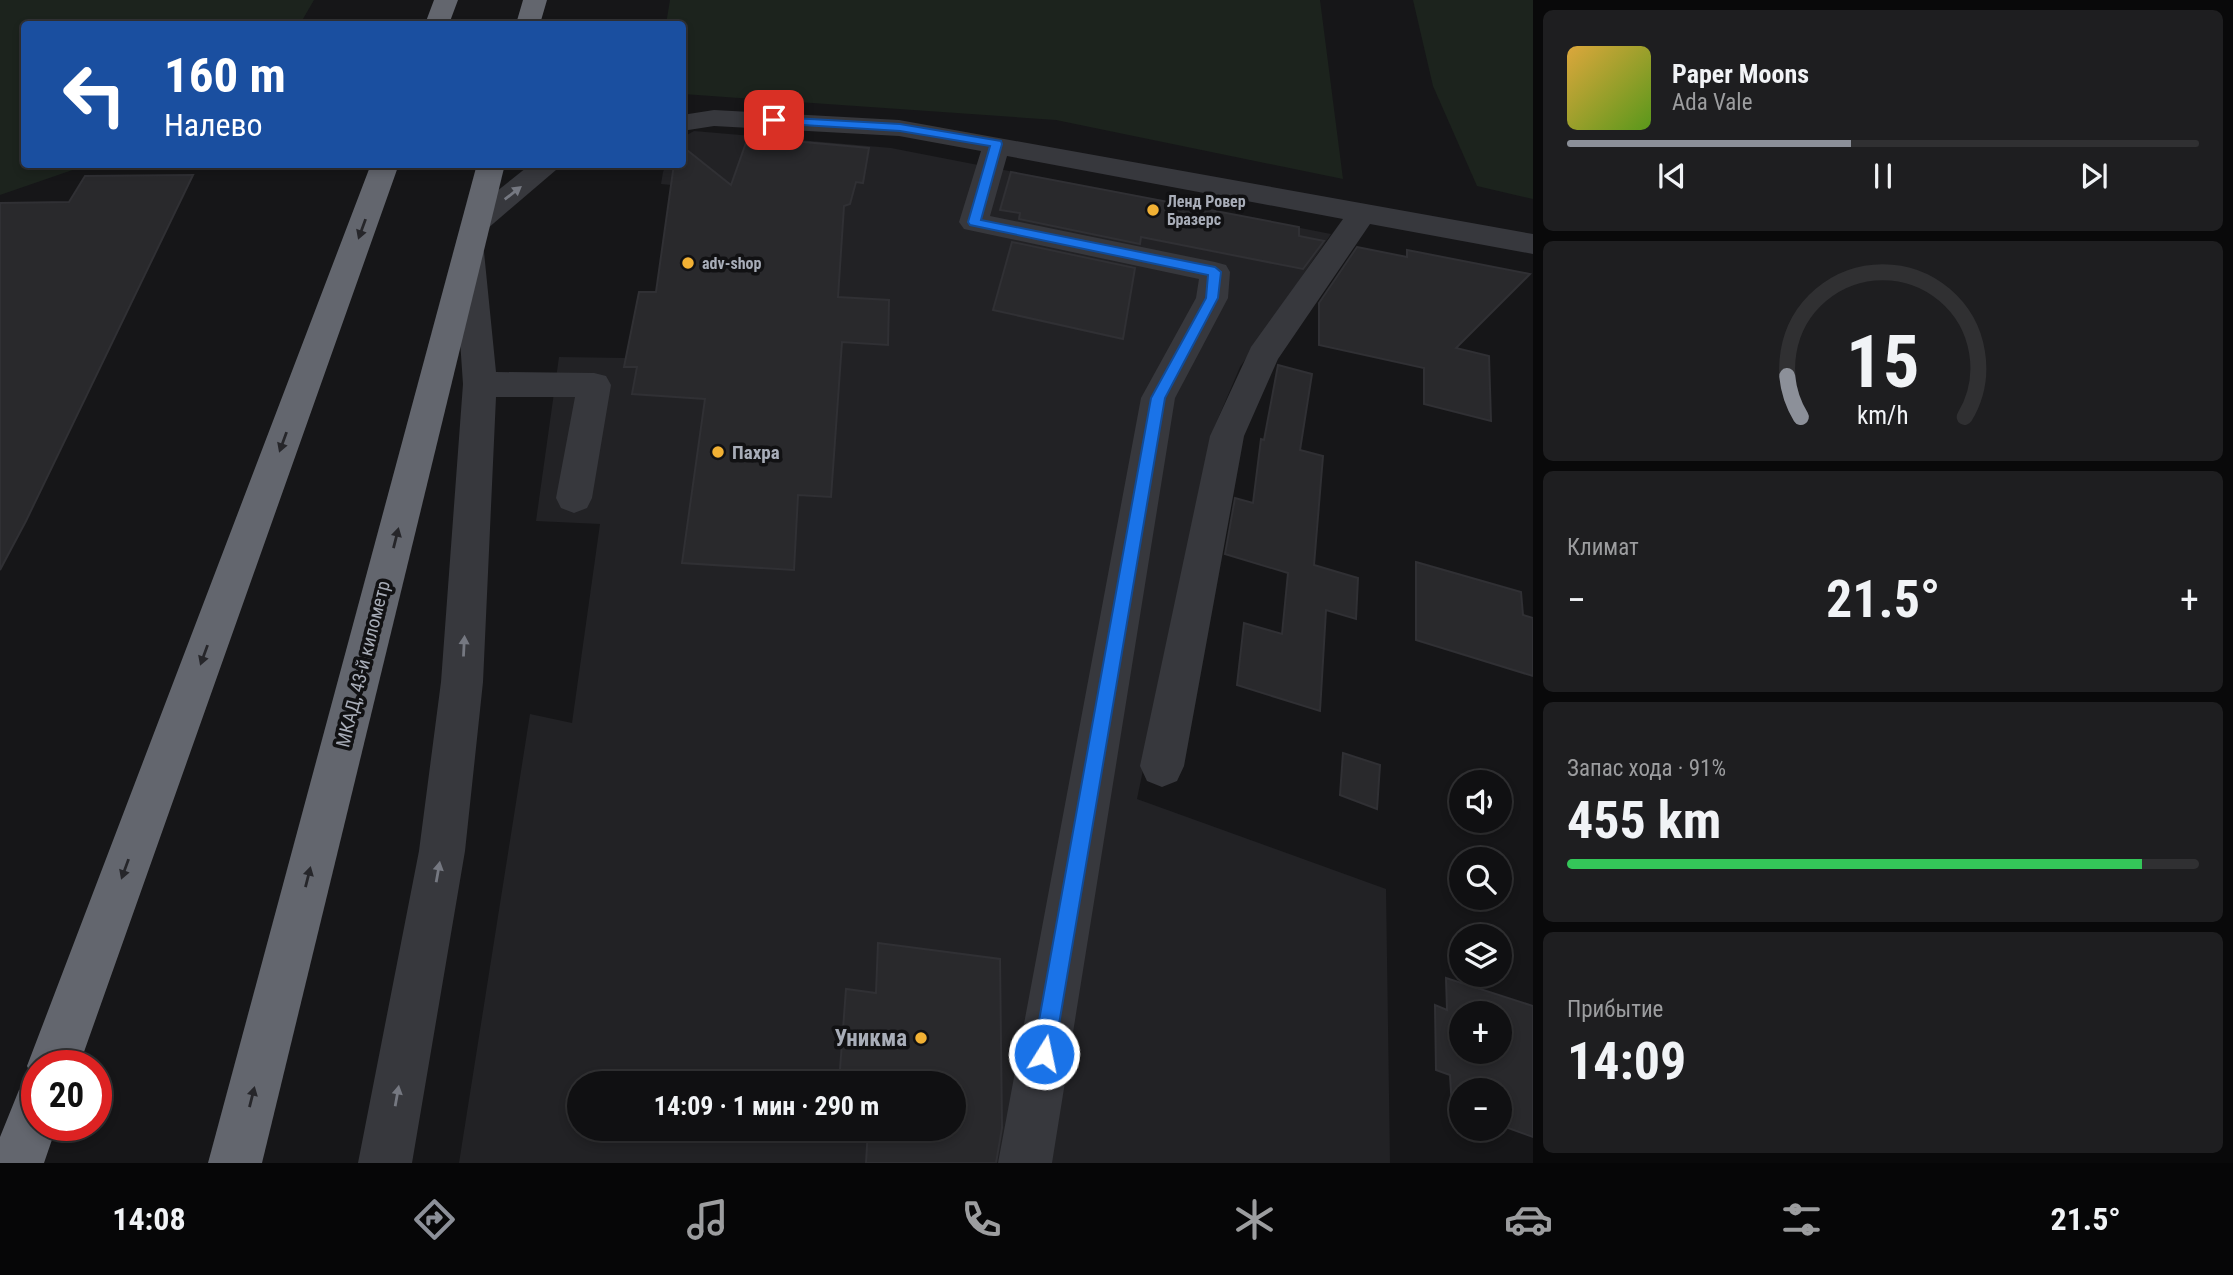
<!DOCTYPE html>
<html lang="ru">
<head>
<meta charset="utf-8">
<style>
	body { margin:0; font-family:"Roboto Condensed",sans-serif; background:#1e1e20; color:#f1f3f6; height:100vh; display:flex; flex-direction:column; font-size:26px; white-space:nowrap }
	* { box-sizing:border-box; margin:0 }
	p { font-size:23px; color:#9c9d9f }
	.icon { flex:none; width:38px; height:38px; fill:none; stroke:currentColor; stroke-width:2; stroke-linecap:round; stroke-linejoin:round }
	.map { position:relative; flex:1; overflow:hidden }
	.sheet { display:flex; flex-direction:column; gap:10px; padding:10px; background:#09090a; width:700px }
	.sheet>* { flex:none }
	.banner { position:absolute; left:21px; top:21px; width:665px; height:147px; border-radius:7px; box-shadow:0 4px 10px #0003,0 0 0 2px #303032; background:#1a4fa0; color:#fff; overflow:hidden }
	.fabs { position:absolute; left:1449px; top:770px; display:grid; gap:14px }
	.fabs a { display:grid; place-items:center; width:63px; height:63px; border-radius:50%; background:#101012; box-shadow:0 4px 10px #0003,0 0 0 2px #303032; font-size:35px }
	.speed { position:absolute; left:21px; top:1050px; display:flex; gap:14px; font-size:35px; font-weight:700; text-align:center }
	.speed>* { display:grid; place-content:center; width:91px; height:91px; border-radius:50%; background:#101012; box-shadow:0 4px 10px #0003,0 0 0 2px #303032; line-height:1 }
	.speed .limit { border:10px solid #d22; background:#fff; color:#111 }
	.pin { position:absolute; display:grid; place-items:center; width:60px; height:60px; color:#fff; margin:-30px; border-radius:14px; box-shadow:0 4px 10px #0006 }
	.me { position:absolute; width:77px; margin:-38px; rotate:10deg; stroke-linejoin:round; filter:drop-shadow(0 0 5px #0008) }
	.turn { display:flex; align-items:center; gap:24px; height:147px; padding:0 28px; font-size:32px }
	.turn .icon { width:91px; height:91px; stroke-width:2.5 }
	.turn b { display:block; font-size:49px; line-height:60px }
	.big { font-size:52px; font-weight:700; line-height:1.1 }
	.sheet .tile { flex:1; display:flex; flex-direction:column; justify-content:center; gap:10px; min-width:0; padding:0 24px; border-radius:10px; background:#1e1e20 }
	.sheet .dial { align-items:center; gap:0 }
	.dial svg { height:182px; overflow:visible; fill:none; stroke:#303032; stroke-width:7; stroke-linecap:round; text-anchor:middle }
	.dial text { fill:#f1f3f6; stroke:none }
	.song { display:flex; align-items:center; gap:21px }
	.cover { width:84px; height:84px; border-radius:10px; background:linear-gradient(135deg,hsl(40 70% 55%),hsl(90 70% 35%)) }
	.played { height:7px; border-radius:4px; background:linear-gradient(90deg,#8c9099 45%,#303032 45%) }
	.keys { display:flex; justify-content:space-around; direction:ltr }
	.heat { display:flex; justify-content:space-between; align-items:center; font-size:38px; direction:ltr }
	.charge { height:10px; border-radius:5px; background:linear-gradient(90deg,#34c759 91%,#303032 0) }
	.trip { position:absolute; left:567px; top:1071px; width:399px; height:70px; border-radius:35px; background:#101012; box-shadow:0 4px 10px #0003,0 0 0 2px #303032; font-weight:700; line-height:70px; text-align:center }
	.tabs { display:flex; height:112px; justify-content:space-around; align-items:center; background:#060607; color:#9c9d9f }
	.tabs .icon { width:49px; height:49px }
	.tabs .on { color:#8c9099 }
	.tabs b { font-size:32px; color:#f1f3f6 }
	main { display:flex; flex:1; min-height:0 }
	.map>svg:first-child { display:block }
</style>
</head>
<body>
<main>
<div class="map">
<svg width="1533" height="1163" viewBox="0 0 1533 1163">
	<rect width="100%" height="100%" fill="#161618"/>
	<path fill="#222225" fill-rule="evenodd" d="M694 131 891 148 1331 234 1240 367 1214 428 1137 799 1386 889 1390 1163H459L530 714 572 723 600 524 536 521 559 357 626 358 639 292H656L671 185 661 184 663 172 666 165 682 164 683 137ZM579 1083H954V1129H579Z"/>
	<g fill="#1c231d">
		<path d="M0 0H314L300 24H24V164L87 165 0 195Z"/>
		<path d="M670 0H1320L1343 179 1056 120 683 94 682 24H666Z"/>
		<path d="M1413 0H1533V199L1477 186 1433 86Z"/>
	</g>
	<g fill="#29292c" stroke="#303034" stroke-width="2" fill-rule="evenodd">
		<path d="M748 137 869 148 863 183 856 182 850 204 844 206 838 297 889 300 888 345 842 342 831 497 798 495 794 570 682 563 705 399 632 394 637 367H624L639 292H656L674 164H682V146L731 185Z"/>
		<path d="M1011 172 1299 227V236L1324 241 1303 269 1141 237 1140 244 1019 219 1020 213 1000 210Z"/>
		<path d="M193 175 26 521 0 570V203L69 202 85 176Z"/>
		<path d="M1012 242 1135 268 1123 339 993 310Z"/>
		<path d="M1357 247 1407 257V250L1530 274 1456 348 1489 356 1491 421 1424 404V368L1319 345V303Z"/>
		<path d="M1278 365 1312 374 1300 450 1323 456 1314 565 1358 578 1356 619 1326 610 1320 711 1237 685 1244 623 1282 634 1288 573 1225 554 1235 498 1253 503 1261 439 1264 440Z"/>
		<path d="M1416 562 1521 592 1523 615 1533 618V676L1416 640Z"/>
		<path d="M1343 753 1380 765 1377 809 1340 795Z"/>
		<path d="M878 943 1000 959 1002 1128 996 1163H866L868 1129H954V1083H839L846 989 876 993Z"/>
		<path d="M1446 978 1533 1006V1137L1500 1125V1090H1461V1112L1452 1108 1450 1075 1436 1070 1435 1005 1447 1010ZM1461 1013H1500V1052H1461Z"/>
	</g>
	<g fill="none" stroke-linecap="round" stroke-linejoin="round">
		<g fill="#37383d" fill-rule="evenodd">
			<path d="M714 110 899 120 1533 234V254L1370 224 1278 359 1244 436 1184 766 1177 781 1162 787 1147 781 1140 766 1210 436 1251 347 1343 219 1007 156 990 216 1215 262 1226 265 1230 272 1228 298 1175 398 1052 1163H998L1141 398 1196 298 1199 279 964 229 959 222 981 151 899 136 714 126 682 131V115Z"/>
			<path d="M531 164H563L487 229 477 231 467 229 462 222 467 215Z"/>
			<path d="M469 242 480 245 484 252 496 372 594 373 606 376 611 385 592 498 587 508 574 513 561 508 556 498 575 397H496L483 682 465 851 412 1163H358L419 851 441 682 463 384 454 252 458 245Z"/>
		</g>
		<g fill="#63666e" fill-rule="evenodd">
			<path d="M434 0H458L449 24H425Z"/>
			<path d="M523 0H547L540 24H516Z"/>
			<path d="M371 164H399L79 1066H37V1125H57L44 1163H0V1137L19 1090 35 1083 27 1066Z"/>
			<path d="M477 164H505L262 1163H208Z"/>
		</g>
	</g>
	<defs><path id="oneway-solid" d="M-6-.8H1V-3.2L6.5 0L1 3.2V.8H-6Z" transform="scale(1.75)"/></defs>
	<g fill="#757881">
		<use href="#oneway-solid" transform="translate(513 193) rotate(-38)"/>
		<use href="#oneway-solid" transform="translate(464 646) rotate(-87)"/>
		<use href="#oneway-solid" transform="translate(438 872) rotate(-80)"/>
		<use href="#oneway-solid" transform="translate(397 1096) rotate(-80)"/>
	</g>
	<g fill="#26262a">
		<use href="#oneway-solid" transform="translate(362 229) rotate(110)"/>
		<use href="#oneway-solid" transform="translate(283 442) rotate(110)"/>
		<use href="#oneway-solid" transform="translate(396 538) rotate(-76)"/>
		<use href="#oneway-solid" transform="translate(204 655) rotate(110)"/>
		<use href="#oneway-solid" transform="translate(125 869) rotate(110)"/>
		<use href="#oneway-solid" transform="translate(308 877) rotate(-76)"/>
		<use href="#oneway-solid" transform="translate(252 1097) rotate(-76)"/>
	</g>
	<path fill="#1a73e8" stroke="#114b97" stroke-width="2" d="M774 117 900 124 1001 141 1002 144 981 220 1215 267 1221 272 1218 298 1165 398 1054 1054 1051 1061 1044 1064 1036 1061 1033 1054 1151 398 1206 298 1208 275 970 225 968 222 990 146 900 131 770 123 769 120Z"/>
	<g fill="#f2b134" stroke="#111113" stroke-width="2.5">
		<circle cx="1153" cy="210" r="7"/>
		<circle cx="688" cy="263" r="7"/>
		<circle cx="718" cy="452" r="7"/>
		<circle cx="921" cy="1038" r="7"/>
	</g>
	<g text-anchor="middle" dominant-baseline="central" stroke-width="7" stroke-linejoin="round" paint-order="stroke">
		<g font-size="16" font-weight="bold" fill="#a8adb8" stroke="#111113" text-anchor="start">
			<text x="1167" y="201">Ленд Ровер<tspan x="1167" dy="18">Бразерс</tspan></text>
			<text x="702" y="263">adv-shop</text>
		</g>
		<g font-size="19" font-weight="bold" fill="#a8adb8" stroke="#111113" text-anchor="start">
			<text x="732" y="452">Пахра</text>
		</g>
		<g font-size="19" fill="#a8adb8" stroke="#111113">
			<text transform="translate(363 664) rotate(-76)">МКАД, 43-й километр</text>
		</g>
		<g font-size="23" font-weight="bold" fill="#a8adb8" stroke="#111113" text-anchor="end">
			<text x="907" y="1038">Уникма</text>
		</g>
	</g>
</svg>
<div class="fabs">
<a><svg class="icon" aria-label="sound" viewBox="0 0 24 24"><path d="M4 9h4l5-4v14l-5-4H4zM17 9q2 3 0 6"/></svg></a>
<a><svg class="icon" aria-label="search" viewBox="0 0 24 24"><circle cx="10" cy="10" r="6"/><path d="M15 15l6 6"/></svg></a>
<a><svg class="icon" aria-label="layers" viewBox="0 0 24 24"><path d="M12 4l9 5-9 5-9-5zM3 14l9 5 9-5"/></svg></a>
<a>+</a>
<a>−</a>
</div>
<div class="speed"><div class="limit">20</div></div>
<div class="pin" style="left:774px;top:120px;background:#d93025"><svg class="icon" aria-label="arrive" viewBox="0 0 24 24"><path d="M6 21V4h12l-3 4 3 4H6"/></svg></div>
<svg class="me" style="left:1044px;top:1054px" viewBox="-20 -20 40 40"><circle r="17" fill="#1a73e8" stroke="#fff" stroke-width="3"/><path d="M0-11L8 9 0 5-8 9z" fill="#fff"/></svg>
<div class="trip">14:09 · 1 мин · 290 m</div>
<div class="banner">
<div class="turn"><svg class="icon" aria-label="left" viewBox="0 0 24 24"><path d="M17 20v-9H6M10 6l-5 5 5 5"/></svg><div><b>160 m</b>Налево</div></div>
</div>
</div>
<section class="sheet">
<div class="tile">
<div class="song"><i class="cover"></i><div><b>Paper Moons</b><p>Ada Vale</p></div></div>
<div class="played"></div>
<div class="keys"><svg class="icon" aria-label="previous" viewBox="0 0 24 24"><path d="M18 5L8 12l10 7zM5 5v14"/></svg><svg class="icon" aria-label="pause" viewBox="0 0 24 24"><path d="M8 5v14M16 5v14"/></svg><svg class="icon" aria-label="next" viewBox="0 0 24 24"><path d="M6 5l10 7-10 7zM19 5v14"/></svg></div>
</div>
<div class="tile dial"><svg viewBox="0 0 100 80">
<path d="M14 69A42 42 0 1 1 86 69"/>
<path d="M14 69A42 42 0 0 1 8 51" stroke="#8c9099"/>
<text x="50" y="56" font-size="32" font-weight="700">15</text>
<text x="50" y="72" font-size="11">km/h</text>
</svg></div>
<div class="tile"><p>Климат</p>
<div class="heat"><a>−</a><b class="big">21.5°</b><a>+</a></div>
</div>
<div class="tile"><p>Запас хода · 91%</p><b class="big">455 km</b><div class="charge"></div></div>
<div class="tile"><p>Прибытие</p><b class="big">14:09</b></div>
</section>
</main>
<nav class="tabs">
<b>14:08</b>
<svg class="icon on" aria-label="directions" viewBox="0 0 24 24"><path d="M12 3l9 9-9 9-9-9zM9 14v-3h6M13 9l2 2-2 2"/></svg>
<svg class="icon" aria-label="music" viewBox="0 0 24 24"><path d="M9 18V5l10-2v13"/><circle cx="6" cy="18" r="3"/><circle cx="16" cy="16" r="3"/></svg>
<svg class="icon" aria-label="phone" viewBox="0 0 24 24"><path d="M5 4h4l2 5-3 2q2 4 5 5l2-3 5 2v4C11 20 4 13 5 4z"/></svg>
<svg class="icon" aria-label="climate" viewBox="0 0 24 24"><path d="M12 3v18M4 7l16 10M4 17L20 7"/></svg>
<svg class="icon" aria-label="car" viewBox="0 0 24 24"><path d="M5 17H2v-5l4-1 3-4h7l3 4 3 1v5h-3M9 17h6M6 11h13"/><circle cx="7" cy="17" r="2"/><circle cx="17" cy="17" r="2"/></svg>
<svg class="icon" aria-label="filters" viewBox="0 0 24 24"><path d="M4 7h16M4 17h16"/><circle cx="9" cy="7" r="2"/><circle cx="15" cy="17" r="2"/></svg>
<b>21.5°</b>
</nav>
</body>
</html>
